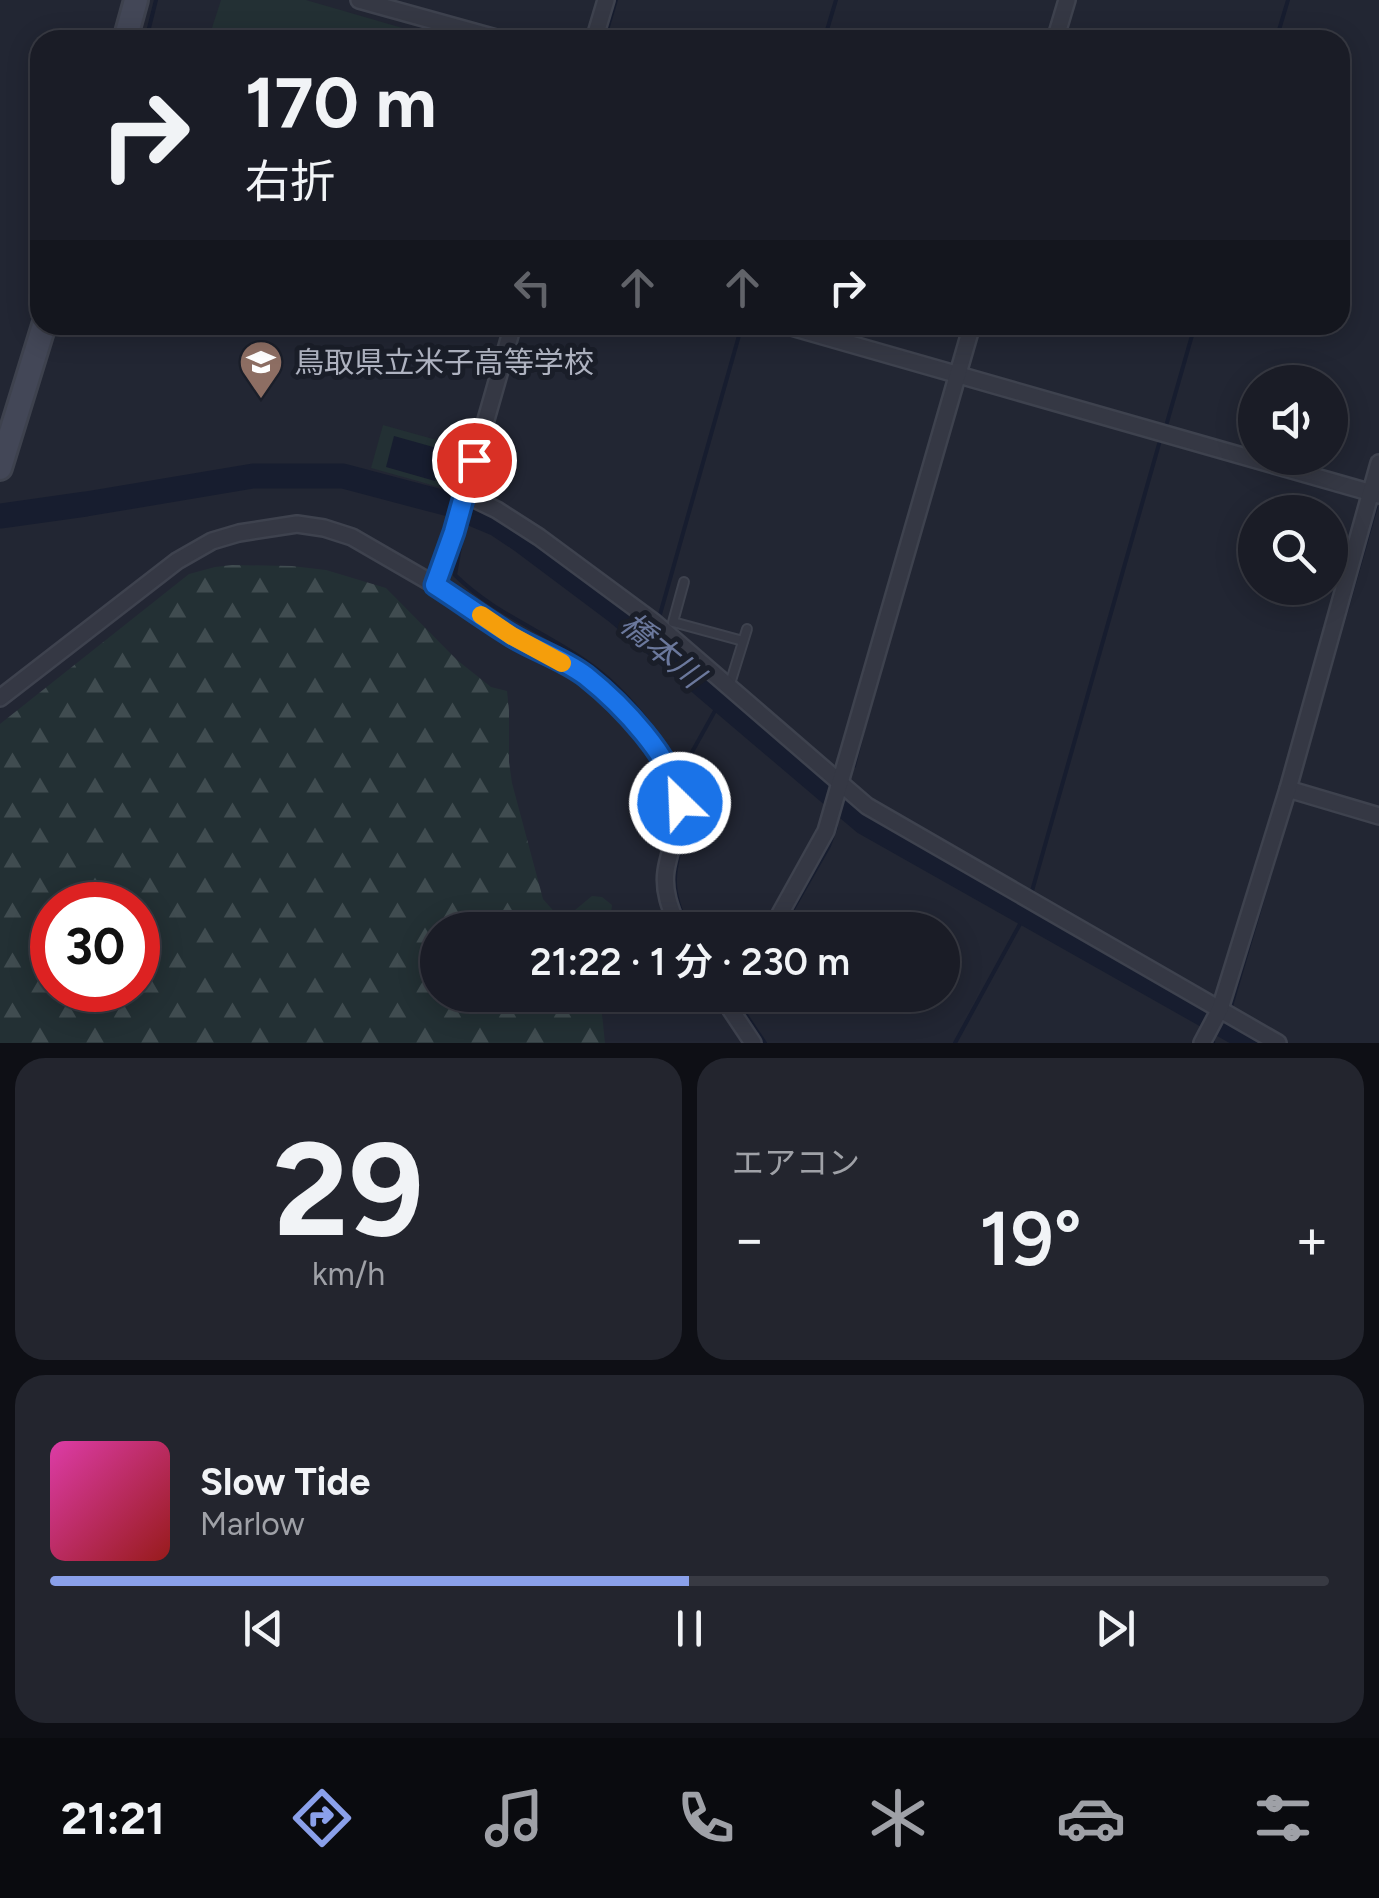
<!DOCTYPE html>
<html lang="ja">
<head>
<meta charset="utf-8">
<style>
	body { margin:0; font-family:Figtree,"Noto Sans JP",sans-serif; background:#23252e; color:#f1f3f6; height:100vh; display:flex; flex-direction:column; font-size:38px; white-space:nowrap }
	* { box-sizing:border-box; margin:0 }
	p { font-size:32px; color:#9fa1a7 }
	.icon { flex:none; width:55px; height:55px; fill:none; stroke:currentColor; stroke-width:2; stroke-linecap:round; stroke-linejoin:round }
	.map { position:relative; height:1043px; overflow:hidden }
	.drawer { display:flex; flex-direction:column; gap:15px; padding:15px; background:#0e0f15; flex:1 }
	.drawer>* { flex:none }
	.hud { position:absolute; left:30px; top:30px; width:1320px; height:305px; border-radius:30px; box-shadow:0 5px 25px #0003,0 0 0 2px #383a43; background:#1a1c26; color:#f1f3f6; overflow:hidden }
	.tools { position:absolute; left:1238px; top:365px; display:grid; gap:20px }
	.tools a { display:grid; place-items:center; width:110px; height:110px; border-radius:50%; background:#1a1c26; box-shadow:0 5px 25px #0003,0 0 0 2px #383a43; font-size:50px }
	.speed { position:absolute; left:30px; top:882px; display:flex; gap:20px; font-size:50px; font-weight:700; text-align:center }
	.speed>* { display:grid; place-content:center; width:130px; height:130px; border-radius:50%; background:#1a1c26; box-shadow:0 5px 25px #0003,0 0 0 2px #383a43; line-height:1 }
	.speed .limit { border:15px solid #d22; background:#fff; color:#111 }
	.pin { position:absolute; display:grid; place-items:center; width:85px; height:85px; color:#fff; margin:-42px; border:5px solid #fff; border-radius:50%; box-shadow:0 2px 10px #0007 }
	.me { position:absolute; width:110px; margin:-55px; rotate:336deg; stroke-linejoin:round; filter:drop-shadow(0 0 8px #0008) }
	.turn { display:flex; align-items:center; gap:35px; height:210px; padding:0 50px; font-size:45px }
	.turn .icon { width:130px; height:130px; stroke-width:2.5 }
	.turn b { display:block; font-size:70px; line-height:85px }
	.lanes { display:flex; align-items:center; height:95px; padding:0 50px; background:#0003; justify-content:center; gap:50px; direction:ltr }
	.lanes .off { opacity:.35 }
	.big { font-size:75px; font-weight:600; line-height:1.1 }
	.drawer .card { flex:1; display:flex; flex-direction:column; justify-content:center; gap:15px; min-width:0; padding:0 35px; border-radius:30px; background:#23252e }
	.drawer .dial { align-items:center; gap:0 }
	.dial b { font-size:130px; line-height:1 }
	.song { display:flex; align-items:center; gap:30px }
	.cover { width:120px; height:120px; border-radius:15px; background:linear-gradient(135deg,hsl(320 70% 55%),hsl(0 70% 35%)) }
	.played { height:10px; border-radius:5px; background:linear-gradient(90deg,#8aa0ea 50%,#383a43 50%) }
	.keys { display:flex; justify-content:space-around; direction:ltr }
	.heat { display:flex; justify-content:space-between; align-items:center; font-size:55px; direction:ltr }
	.drawer .tiles { flex:1; display:grid; gap:15px; grid-template-columns:1fr 1fr }
	.card:last-child { grid-column:span 2 }
	.trip { position:absolute; left:420px; top:912px; width:540px; height:100px; border-radius:50px; background:#1a1c26; box-shadow:0 5px 25px #0003,0 0 0 2px #383a43; font-weight:600; line-height:100px; text-align:center }
	.tab-bar { display:flex; height:160px; justify-content:space-around; align-items:center; background:#0a0b0f; color:#9fa1a7 }
	.tab-bar .icon { width:70px; height:70px }
	.tab-bar .active { color:#8aa0ea }
	.tab-bar b { font-size:45px; color:#f1f3f6 }
	.map>svg:first-child { display:block }
</style>
</head>
<body>
<div class="map">
<svg width="1379" height="1043" viewBox="0 0 1379 1043">
	<defs>
		<pattern id="forest-firs" width="22" height="20" patternUnits="userSpaceOnUse" patternTransform="scale(2.5)"><rect width="22" height="20" fill="#233034"/><path d="M5 1l3.5 6h-7zM16 11l3.5 6h-7z" fill="#404c50"/></pattern>
	</defs>
	<rect width="100%" height="100%" fill="#222633"/>
	<path fill="url(#forest-firs)" fill-rule="evenodd" d="M232 565 292 566 326 570 386 588 457 660 491 687 507 691 509 710V762L512 783 543 899 558 916 575 910 592 896 602 897 612 905 609 930H438V995H600L605 1043H0V724L189 574 215 567ZM52 905H138V990H52Z"/>
	<g fill="#233034">
		<path d="M221 0H306L444 40H208Z"/>
		<path d="M383 425 451 444 439 487 371 468Z"/>
	</g>
	<path fill="#171d2f" d="M394 436 444 450 435 481 386 467Z"/>
	<g fill="none" stroke-linecap="round" stroke-linejoin="round">
		<g stroke="#171d2f" stroke-width="4">
			<path d="M146 40 156 0"/>
			<path d="M604 40 616 0"/>
			<path d="M824 40 836 0"/>
			<path d="M1276 40 1288 0"/>
			<path d="M501 395 521 325"/>
			<path d="M1166 426 1195 325"/>
			<path d="M464 525 455 575C494 614 546 632 590 664 618 684 643 713 663 742 672 756 685 772 689 788 696 818 675 849 675 879 674 896 682 914 689 930"/>
			<path d="M659 618 742 325"/>
			<path d="M1318 709 1376 507"/>
			<path d="M854 766 868 711"/>
			<path d="M682 770 721 700"/>
			<path d="M1032 891 1159 444"/>
			<path d="M781 930 829 846 836 827"/>
			<path d="M745 995 740 1006 765 1043"/>
			<path d="M1230 1010 1282 833"/>
			<path d="M955 1043 1020 924"/>
			<path d="M1212 1043 1213 1042"/>
		</g>
		<path stroke="#171d2f" stroke-width="25" d="M0 516 86 504 253 476H343L449 504 497 524 521 540 617 612 864 822 1255 1043"/>
		<g stroke="#3e424e" stroke-width="12">
			<g id="service">
				<path d="M684 582 673 622 743 641"/>
				<path d="M729 687 747 629"/>
				<path d="M659 1000 665 995"/>
			</g>
		</g>
		<g stroke="#3e424e" stroke-width="20">
			<g id="minor">
				<path d="M359 0 503 40"/>
				<path d="M594 40 606 0"/>
				<path d="M1055 40 1067 0"/>
				<path d="M513 325 454 532 435 585C460 602 485 620 512 635 535 650 564 659 586 676 616 700 672 758 679 795 684 816 669 849 666 871 663 892 671 910 679 930"/>
				<path d="M784 325 1379 495"/>
				<path d="M464 494 497 510 539 537 654 622 867 806 1278 1043"/>
				<path d="M0 698 177 561 212 541 239 533 297 524 324 528 352 537 435 585"/>
				<path d="M1288 789 1379 816"/>
				<path d="M771 930 826 831 972 325"/>
				<path d="M721 995 753 1043"/>
				<path d="M1202 1043 1220 1009 1288 789 1379 463"/>
			</g>
		</g>
		<g stroke="#3e424e" stroke-width="28">
			<g id="secondary">
				<path d="M125 40 136 0"/>
				<path d="M0 468 44 325"/>
			</g>
		</g>
		<use href="#service" stroke="#353844" stroke-width="8"/>
		<use href="#minor" stroke="#353844" stroke-width="15"/>
		<use href="#secondary" stroke="#434757" stroke-width="22"/>
	</g>
	<g fill="none" stroke-linecap="round" stroke-linejoin="round">
		<g stroke="#114b97" stroke-width="25">
			<path id="route" d="M474 460 454 532 435 585C460 601 486 620 512 636 535 650 564 659 586 676 620 703 675 759 680 803"/>
		</g>
		<use href="#route" stroke="#1a73e8" stroke-width="18"/>
		<path stroke="#f59e0b" stroke-width="18" d="M481 615 512 636 562 663"/>
	</g>
	<defs>
		<g id="school-pin" transform="scale(2.25)"><path d="M0 17L-7.5 6A9.5 9.5 0 1 1 7.5 6Z" fill="#8d6e63" stroke="#1a1e29"/><path d="M0-5L7-2L0 1L-7-2ZM-4 1L0 2.5L4 1V4Q0 6-4 4Z" fill="#fff"/></g>
	</defs>
	<g fill-rule="evenodd">
		<use href="#school-pin" x="261" y="362"/>
	</g>
	<g text-anchor="middle" dominant-baseline="central" stroke-width="10" stroke-linejoin="round" paint-order="stroke">
		<g font-size="30" fill="#afb3c1" stroke="#1a1e29" text-anchor="start">
			<text x="294" y="362">鳥取県立米子高等学校</text>
		</g>
		<g font-size="32" font-style="italic" fill="#6b789c" stroke="#1a1e29">
			<text transform="translate(662 650) rotate(40)">橋本川</text>
		</g>
	</g>
</svg>
<div class="tools">
<a><svg class="icon" aria-label="sound" viewBox="0 0 24 24"><path d="M4 9h4l5-4v14l-5-4H4zM17 9q2 3 0 6"/></svg></a>
<a><svg class="icon" aria-label="search" viewBox="0 0 24 24"><circle cx="10" cy="10" r="6"/><path d="M15 15l6 6"/></svg></a>
</div>
<div class="speed"><div class="limit">30</div></div>
<div class="pin" style="left:474px;top:460px;background:#d93025"><svg class="icon" aria-label="arrive" viewBox="0 0 24 24"><path d="M6 21V4h12l-3 4 3 4H6"/></svg></div>
<svg class="me" style="left:680px;top:803px" viewBox="-20 -20 40 40"><circle r="17" fill="#1a73e8" stroke="#fff" stroke-width="3"/><path d="M0-11L8 9 0 5-8 9z" fill="#fff"/></svg>
<div class="trip">21:22 · 1 分 · 230 m</div>
<div class="hud">
<div class="turn"><svg class="icon" aria-label="right" viewBox="0 0 24 24"><path d="M7 20v-9h11M14 6l5 5-5 5"/></svg><div><b>170 m</b>右折</div></div>
<div class="lanes"><svg class="icon off" aria-label="left" viewBox="0 0 24 24"><path d="M17 20v-9H6M10 6l-5 5 5 5"/></svg><svg class="icon off" aria-label="ahead" viewBox="0 0 24 24"><path d="M12 20V5M6 11l6-6 6 6"/></svg><svg class="icon off" aria-label="ahead" viewBox="0 0 24 24"><path d="M12 20V5M6 11l6-6 6 6"/></svg><svg class="icon" aria-label="right" viewBox="0 0 24 24"><path d="M7 20v-9h11M14 6l5 5-5 5"/></svg></div>
</div>
</div>
<section class="drawer">
<div class="tiles">
<div class="card dial"><b>29</b><p>km/h</p></div>
<div class="card"><p>エアコン</p>
<div class="heat"><a>−</a><b class="big">19°</b><a>+</a></div>
</div>
<div class="card">
<div class="song"><i class="cover"></i><div><b>Slow Tide</b><p>Marlow</p></div></div>
<div class="played"></div>
<div class="keys"><svg class="icon" aria-label="previous" viewBox="0 0 24 24"><path d="M18 5L8 12l10 7zM5 5v14"/></svg><svg class="icon" aria-label="pause" viewBox="0 0 24 24"><path d="M8 5v14M16 5v14"/></svg><svg class="icon" aria-label="next" viewBox="0 0 24 24"><path d="M6 5l10 7-10 7zM19 5v14"/></svg></div>
</div>
</div>
</section>
<nav class="tab-bar">
<b>21:21</b>
<svg class="icon active" aria-label="directions" viewBox="0 0 24 24"><path d="M12 3l9 9-9 9-9-9zM9 14v-3h6M13 9l2 2-2 2"/></svg>
<svg class="icon" aria-label="music" viewBox="0 0 24 24"><path d="M9 18V5l10-2v13"/><circle cx="6" cy="18" r="3"/><circle cx="16" cy="16" r="3"/></svg>
<svg class="icon" aria-label="phone" viewBox="0 0 24 24"><path d="M5 4h4l2 5-3 2q2 4 5 5l2-3 5 2v4C11 20 4 13 5 4z"/></svg>
<svg class="icon" aria-label="climate" viewBox="0 0 24 24"><path d="M12 3v18M4 7l16 10M4 17L20 7"/></svg>
<svg class="icon" aria-label="car" viewBox="0 0 24 24"><path d="M5 17H2v-5l4-1 3-4h7l3 4 3 1v5h-3M9 17h6M6 11h13"/><circle cx="7" cy="17" r="2"/><circle cx="17" cy="17" r="2"/></svg>
<svg class="icon" aria-label="filters" viewBox="0 0 24 24"><path d="M4 7h16M4 17h16"/><circle cx="9" cy="7" r="2"/><circle cx="15" cy="17" r="2"/></svg>
</nav>
</body>
</html>
